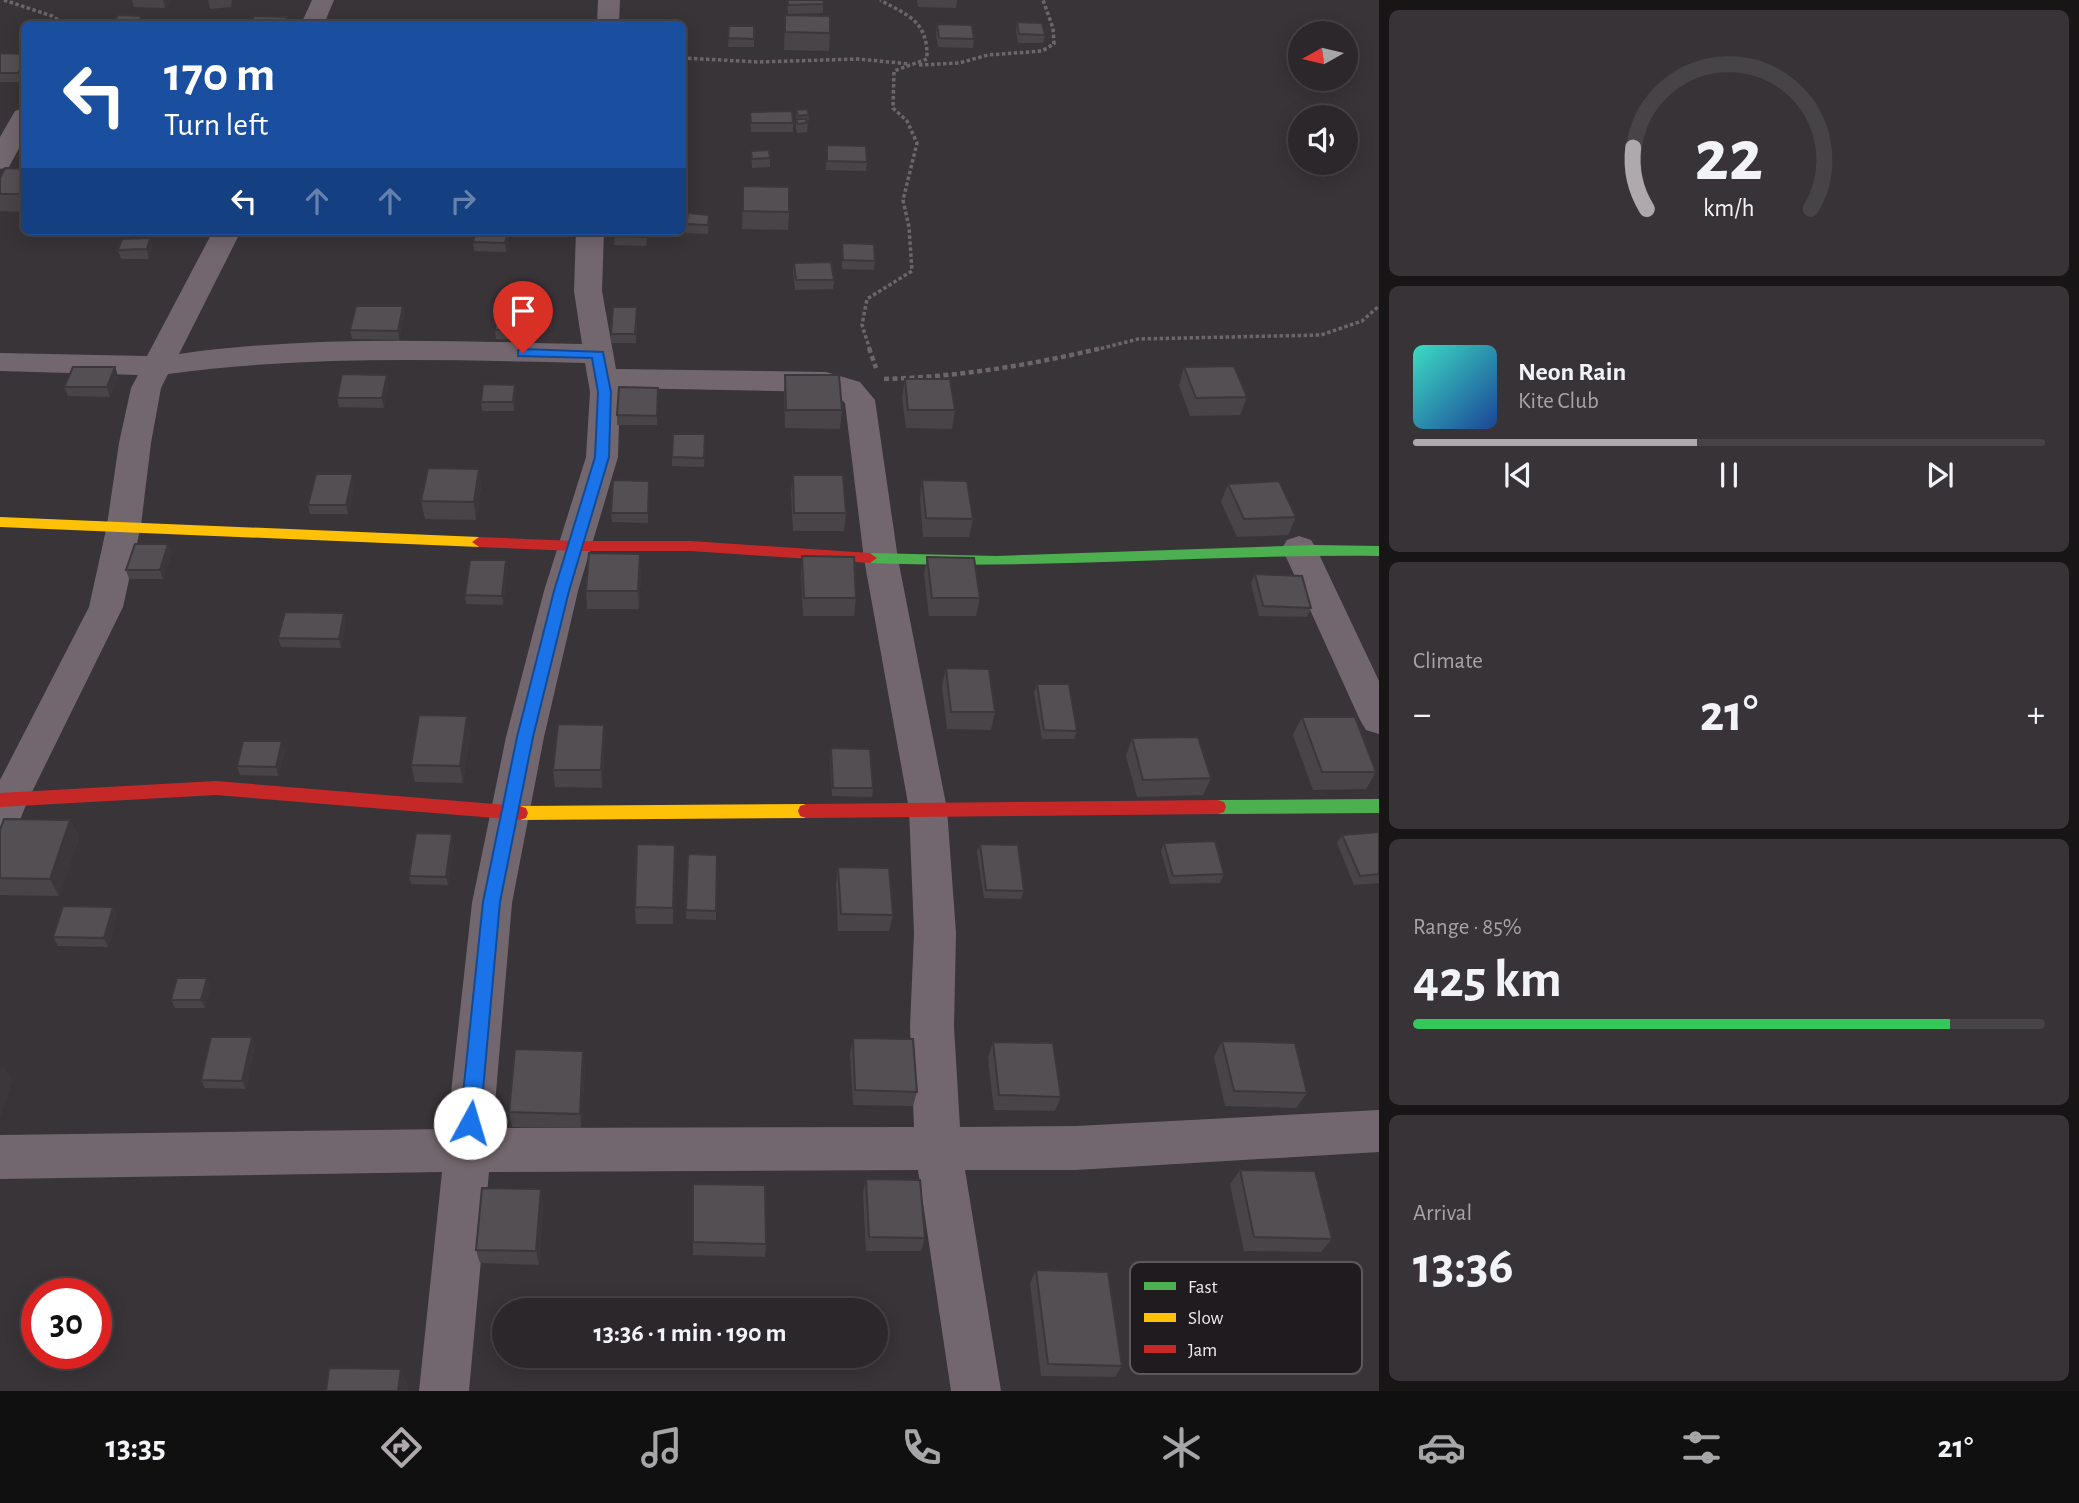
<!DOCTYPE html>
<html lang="en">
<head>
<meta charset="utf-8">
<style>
	body { margin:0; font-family:"Alegreya Sans",sans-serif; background:#373336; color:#f1f3f6; height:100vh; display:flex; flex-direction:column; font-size:26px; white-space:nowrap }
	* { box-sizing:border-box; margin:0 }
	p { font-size:23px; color:#a6a5a8 }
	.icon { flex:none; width:38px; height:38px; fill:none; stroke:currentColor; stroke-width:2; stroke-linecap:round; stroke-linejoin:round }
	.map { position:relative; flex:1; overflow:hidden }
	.drawer { display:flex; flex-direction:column; gap:10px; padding:10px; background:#181517; width:700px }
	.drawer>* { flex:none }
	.hud { position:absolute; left:21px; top:21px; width:665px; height:214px; border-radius:10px; box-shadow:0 4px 18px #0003,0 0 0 2px #474447; background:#1a4fa0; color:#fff; overflow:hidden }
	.needle { width:46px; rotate:262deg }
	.buttons { position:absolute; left:1288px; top:21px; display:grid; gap:14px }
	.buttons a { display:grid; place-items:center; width:70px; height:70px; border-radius:50%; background:#2b272a; box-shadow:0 4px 18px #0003,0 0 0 2px #474447; font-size:35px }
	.speed { position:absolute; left:21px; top:1278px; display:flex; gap:14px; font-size:35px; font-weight:700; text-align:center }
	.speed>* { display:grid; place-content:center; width:91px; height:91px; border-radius:50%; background:#2b272a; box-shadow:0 4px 18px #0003,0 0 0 2px #474447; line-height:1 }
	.speed .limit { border:10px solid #d22; background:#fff; color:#111 }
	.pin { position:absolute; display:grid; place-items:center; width:60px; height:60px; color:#fff; margin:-72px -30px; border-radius:50% 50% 50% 0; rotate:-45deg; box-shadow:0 0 7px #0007 }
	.pin .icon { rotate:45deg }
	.me { position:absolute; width:77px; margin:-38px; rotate:6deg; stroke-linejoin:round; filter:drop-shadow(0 0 5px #0008) }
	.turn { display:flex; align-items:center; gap:24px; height:147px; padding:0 28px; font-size:32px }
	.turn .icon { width:91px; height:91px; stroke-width:2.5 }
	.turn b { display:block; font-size:49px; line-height:60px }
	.lanes { display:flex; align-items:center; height:66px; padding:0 28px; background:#0003; justify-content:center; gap:35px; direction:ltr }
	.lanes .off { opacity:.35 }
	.big { font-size:52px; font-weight:600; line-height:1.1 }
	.drawer .tile { flex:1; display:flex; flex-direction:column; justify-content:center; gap:10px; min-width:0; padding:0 24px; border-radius:10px; background:#373336 }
	.drawer .dial { align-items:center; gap:0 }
	.dial svg { height:182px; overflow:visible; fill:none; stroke:#474447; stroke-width:7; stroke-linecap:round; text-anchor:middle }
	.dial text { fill:#f1f3f6; stroke:none }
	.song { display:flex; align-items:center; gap:21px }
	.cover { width:84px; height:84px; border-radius:10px; background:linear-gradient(135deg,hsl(170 70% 55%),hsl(220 70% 35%)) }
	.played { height:7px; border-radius:4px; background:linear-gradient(90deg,#afa9ae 45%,#474447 45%) }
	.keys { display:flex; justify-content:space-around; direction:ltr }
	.heat { display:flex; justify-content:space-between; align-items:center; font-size:38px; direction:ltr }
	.charge { height:10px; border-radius:5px; background:linear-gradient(90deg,#34c759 85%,#474447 0) }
	.trip { position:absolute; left:492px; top:1298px; width:396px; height:70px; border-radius:35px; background:#2b272a; box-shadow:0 4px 18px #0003,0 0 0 2px #474447; font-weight:600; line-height:70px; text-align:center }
	.tabs { display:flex; height:112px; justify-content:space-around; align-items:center; background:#111011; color:#a6a5a8 }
	.tabs .icon { width:49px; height:49px }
	.tabs .on { color:#afa9ae }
	.tabs b { font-size:32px; color:#f1f3f6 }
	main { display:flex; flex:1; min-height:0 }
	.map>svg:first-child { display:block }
</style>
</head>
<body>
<main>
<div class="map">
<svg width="1379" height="1391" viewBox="0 0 1379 1391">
	<rect width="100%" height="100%" fill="#393438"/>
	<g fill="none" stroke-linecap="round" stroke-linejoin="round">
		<g stroke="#6e656b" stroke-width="3.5" stroke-dasharray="3.5 2.5" stroke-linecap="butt">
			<path d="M4 0 52 16 64 24"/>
			<path d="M682 58 759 62 858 59 910 64"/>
			<path d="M919 65 959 63 988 55 1042 51 1054 44 1053 28 1043 0"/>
			<path d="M870 350 862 325 867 299 912 271 909 227 903 200 917 143 907 121 893 108 894 71 927 59C928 21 909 16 880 0"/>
			<path d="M1095 350 1138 339 1321 335 1362 321 1379 306"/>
		</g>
		<g stroke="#6e656b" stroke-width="4.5" stroke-dasharray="5 3.5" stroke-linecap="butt">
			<path d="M869 348 876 368"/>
			<path d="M884 379C958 377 1031 365 1102 348"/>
		</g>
		<g fill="#72676e" fill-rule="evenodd">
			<path d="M312 0H334L324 24H301Z"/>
			<path d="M598 0H620L619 24H597Z"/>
			<path d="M24 108V139L9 167 0 169V137L15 111Z"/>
			<path d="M213 231H241L179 354C312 335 448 341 582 344L574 291 576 231H604L602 291 616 369 826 372 860 382 875 400 898 559 947 809 956 933 954 1027 960 1127 1076 1126 1379 1110V1152L1076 1170H965L1001 1391H951L918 1170 489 1172 469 1391H419L442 1172 0 1179V1135L447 1129 472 903 506 737 544 591 586 457 590 392 585 363C446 360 307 355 168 374L161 388 151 443 141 525 123 607 28 800 14 835 0 840V780L89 607 107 525 119 443 131 388 138 375 0 371V353L147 356ZM620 388 824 392 838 396 845 403 864 559 909 809 914 933 910 1027 914 1127 493 1128 512 903 544 737 578 591 618 457Z"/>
			<path d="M1299 536 1311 540 1316 548 1379 681V734L1366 730 1360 720 1282 548 1287 540Z"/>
		</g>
		<g fill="#4caf50" fill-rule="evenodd">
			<path d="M1315 545 1379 546V556C1209 554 1040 570 870 563L863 558 870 553 997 556Z"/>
			<path d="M1379 799V813L1218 814 1212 812 1210 807 1212 802 1218 800Z"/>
		</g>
		<g fill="#ffc107" fill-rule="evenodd">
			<path d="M0 517 479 537 486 542 479 547 0 527Z"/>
			<path d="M806 804 812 806 814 811 812 816 806 818 520 820 514 818 512 813 514 808 520 806Z"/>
		</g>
		<g fill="#c62828" fill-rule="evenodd">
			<path d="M479 537 575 541H691L870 553 877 558 870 563 691 551H575L479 547 472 542Z"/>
			<path d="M216 781 520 806 526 808 528 813 526 818 520 820 216 795 0 807V793Z"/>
			<path d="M1218 800 1224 802 1226 807 1224 812 1218 814 806 818 800 816 798 811 800 806 806 804Z"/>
		</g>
	</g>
	<g fill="#484447">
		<path d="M132 0H170L165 8 134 7Z"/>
		<path d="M208 0H232L231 7 210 9Z"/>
		<path d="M787 0H823V13L788 14Z"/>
		<path d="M917 0H957L956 8 918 7Z"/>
		<path d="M785 15 830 33 829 51 784 50Z"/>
		<path d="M1017 22 1045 35 1043 43H1018L1016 31Z"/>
		<path d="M937 24 974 39 973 48 938 47 936 33Z"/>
		<path d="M729 26H754V47H728Z"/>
		<path d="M0 53 24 54 21 82H0Z"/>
		<path d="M796 110 809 115 807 132 797 133 796 128Z"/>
		<path d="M750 112 793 123V132H751Z"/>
		<path d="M827 145 867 162 866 171 826 170Z"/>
		<path d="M751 151 770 158V167L752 168Z"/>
		<path d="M24 169V212L0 211V178Z"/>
		<path d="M743 186 789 212 788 230 742 229Z"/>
		<path d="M709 215 708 234 686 233V224Z"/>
		<path d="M615 231H648L646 246 614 245Z"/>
		<path d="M509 235 506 252 474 251 473 242Z"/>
		<path d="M150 238 152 247 149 259H121L118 250Z"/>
		<path d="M842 243 875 261 874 270 842 269Z"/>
		<path d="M794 263 834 280 833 289 795 290 793 272Z"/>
		<path d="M403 306 404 316 399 340 352 339 350 330Z"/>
		<path d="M637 307 636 343H611V334Z"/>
		<path d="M531 313 527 340 496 339 495 330Z"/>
		<path d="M115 367 118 376 110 397 68 396 64 387Z"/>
		<path d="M1184 367 1247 397 1240 415 1190 416 1179 385Z"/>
		<path d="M785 375 842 410 840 429 785 428 784 393Z"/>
		<path d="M905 379 955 410 952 429 906 428 902 397Z"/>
		<path d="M389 384 384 408 339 407 337 398Z"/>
		<path d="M658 388 657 425H617V415Z"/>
		<path d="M516 394 514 411H482L481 402Z"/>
		<path d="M705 434 704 467 672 466V457Z"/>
		<path d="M479 469 481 487 476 520 425 519 421 501Z"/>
		<path d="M793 475 846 513 844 531H793L791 493Z"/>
		<path d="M922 480 973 519 969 537H923L920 498Z"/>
		<path d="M649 481 648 523 612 522 611 513Z"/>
		<path d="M355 484 348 514H310L308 505Z"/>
		<path d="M1228 484 1296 517 1288 535 1237 537 1221 502Z"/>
		<path d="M168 544 172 553 163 579H129L126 570Z"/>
		<path d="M802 556 856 598 854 616H803L801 574Z"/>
		<path d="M927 557 980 598 976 616H929L924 575Z"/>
		<path d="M508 569 503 605 466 604 465 595Z"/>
		<path d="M641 572 639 609H587L586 591Z"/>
		<path d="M1255 574 1311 608 1307 617 1259 616 1251 583Z"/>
		<path d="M344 613 346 622 341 648 281 647 278 638Z"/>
		<path d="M946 668 995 712 991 730 947 729 942 686Z"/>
		<path d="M1037 684 1077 731 1074 739H1042L1034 693Z"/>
		<path d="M467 716 470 734 463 783 415 782 411 765Z"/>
		<path d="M1302 717 1376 772 1366 789 1313 790 1293 735Z"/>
		<path d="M604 725 605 742 602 788 555 787 553 770Z"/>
		<path d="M1132 738 1211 778 1203 795 1137 797 1126 756Z"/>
		<path d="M831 748 873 788 872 797 832 796 830 757Z"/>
		<path d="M285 750 278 776 240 775 237 766Z"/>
		<path d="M70 820 79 837 59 896 0 895V830Z"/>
		<path d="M1379 832V883L1354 885 1337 843 1342 835Z"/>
		<path d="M454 843 448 885 411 884 409 876Z"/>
		<path d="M1164 843 1224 874 1220 883 1170 884 1161 851Z"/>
		<path d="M980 844 1024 891 1021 899 984 898 977 852Z"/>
		<path d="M675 845 673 924H636L635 907Z"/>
		<path d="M688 854 717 855 716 920 686 919Z"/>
		<path d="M838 867 893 915 889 931H838L836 884Z"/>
		<path d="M113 907 117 915 108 947 58 946 53 937Z"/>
		<path d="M211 986 205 1008H175L171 1000Z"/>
		<path d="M252 1037 255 1045 246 1089 205 1088 201 1080Z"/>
		<path d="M853 1038 917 1092 913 1106 853 1105 850 1054Z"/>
		<path d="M1222 1041 1307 1093 1296 1108 1225 1106 1214 1057Z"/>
		<path d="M993 1042 1061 1097 1055 1111 994 1110 988 1058Z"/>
		<path d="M585 1066 581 1128 512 1127 509 1112Z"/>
		<path d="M1240 1170 1332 1239 1321 1252 1244 1251 1230 1184Z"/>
		<path d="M866 1179 925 1238 921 1251H866L863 1193Z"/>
		<path d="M693 1184 766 1244 765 1257 693 1255Z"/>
		<path d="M543 1203 539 1265 480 1263 476 1250Z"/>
		<path d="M1036 1270 1122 1366 1115 1377 1041 1376 1030 1283Z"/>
	</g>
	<g fill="#3b373a">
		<path d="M163 0H170L165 8Z"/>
		<path d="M142 16 144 24H137Z"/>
		<path d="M24 62V76L21 82 18 73Z"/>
		<path d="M508 231H509V235L506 252 505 243Z"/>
		<path d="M150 238 152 247 149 259 147 249Z"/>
		<path d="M530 304 531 313 527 340V330Z"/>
		<path d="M403 306 404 316 399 340 398 331Z"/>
		<path d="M115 367 118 376 110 397 107 387Z"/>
		<path d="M387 375 389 384 384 408 382 398Z"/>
		<path d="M515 385 516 394 514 411 513 402Z"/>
		<path d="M479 469 481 487 476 520 474 502Z"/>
		<path d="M353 474 355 484 348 514 346 505Z"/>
		<path d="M168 544 172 553 163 579 160 570Z"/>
		<path d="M640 554 641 572 639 609 638 591Z"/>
		<path d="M506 560 508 569 503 605 502 596Z"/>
		<path d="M344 613 346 622 341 648 339 639Z"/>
		<path d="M467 716 470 734 463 783 460 766Z"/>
		<path d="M604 725 605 742 602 788 601 770Z"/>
		<path d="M282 741 285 750 278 776 276 767Z"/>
		<path d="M70 820 79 837 59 896 50 879Z"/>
		<path d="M452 834 454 843 448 885 446 877Z"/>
		<path d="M675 845V861L673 924V908Z"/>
		<path d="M113 907 117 915 108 947 104 938Z"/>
		<path d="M207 978 211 986 205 1008 201 1000Z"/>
		<path d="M252 1037 255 1045 246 1089 242 1081Z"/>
		<path d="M583 1051 585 1066 581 1128 580 1114Z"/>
		<path d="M2 1065 13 1080 0 1120V1071Z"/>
		<path d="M541 1189 543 1203 539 1265 536 1251Z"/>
		<path d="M401 1369 408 1386V1391H398Z"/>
	</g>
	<g fill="#544f53" stroke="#3b373a" stroke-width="2">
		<path d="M788 0H823L824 4 788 5Z"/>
		<path d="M118 15 142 16 137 24H113Z"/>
		<path d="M785 15 830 16V33L785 32Z"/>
		<path d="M254 16 287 17 284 24H250Z"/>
		<path d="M1017 22 1042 23 1045 35 1019 34Z"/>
		<path d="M937 24 972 25 974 39 939 38Z"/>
		<path d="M729 26H754V39L728 38Z"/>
		<path d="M0 53 24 54V62L18 73H0Z"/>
		<path d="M807 109 809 115 798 116 796 110Z"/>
		<path d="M792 111 793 123H751L750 112Z"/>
		<path d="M796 119H806L807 123 798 124Z"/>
		<path d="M827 145 866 146 867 162 827 161Z"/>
		<path d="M769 150 770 158 752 159 751 151Z"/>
		<path d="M5 168 24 169V194H0V178Z"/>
		<path d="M743 186 789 187V212L743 211Z"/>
		<path d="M688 213 709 215 708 225 686 224Z"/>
		<path d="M475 231H508L505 243 473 242Z"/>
		<path d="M615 231H647L646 237 614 236Z"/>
		<path d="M150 238 147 249 118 250 122 239Z"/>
		<path d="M842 243 874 244 875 261 843 260Z"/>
		<path d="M831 262 834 280H796L794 263Z"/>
		<path d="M499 303 530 304 527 330H495Z"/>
		<path d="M356 306H403L398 331 350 330Z"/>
		<path d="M613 307H637L635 334H611Z"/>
		<path d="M1234 366 1247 397 1196 398 1184 367Z"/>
		<path d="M73 367H115L107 387H64Z"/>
		<path d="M342 374 387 375 382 398H337Z"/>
		<path d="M785 375H839L842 410H786Z"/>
		<path d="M905 379H950L955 410H908Z"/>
		<path d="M483 384 515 385 513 402H481Z"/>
		<path d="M619 387 658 388 657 416 617 415Z"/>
		<path d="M673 434H705L704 458 672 457Z"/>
		<path d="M428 468 479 469 474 502 421 501Z"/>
		<path d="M316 474H353L346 505H308Z"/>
		<path d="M793 475H843L846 513H794Z"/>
		<path d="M613 480 649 481 648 513H611Z"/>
		<path d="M922 480 967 481 973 519 926 518Z"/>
		<path d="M1279 481 1296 517 1244 519 1228 484Z"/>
		<path d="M135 544H168L160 570H126Z"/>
		<path d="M589 553 640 554 638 591H586Z"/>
		<path d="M802 556 854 557 856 598H804Z"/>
		<path d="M927 557 974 558 980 598H932Z"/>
		<path d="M470 560H506L502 596 465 595Z"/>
		<path d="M1255 574 1302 576 1311 608 1263 606Z"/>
		<path d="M285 612 344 613 339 639 278 638Z"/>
		<path d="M946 668 989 669 995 712H951Z"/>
		<path d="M1037 684H1069L1077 731 1044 730Z"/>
		<path d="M419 715 467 716 460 766 411 765Z"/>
		<path d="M1302 717H1355L1376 772H1322Z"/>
		<path d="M558 724 604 725 601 770H553Z"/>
		<path d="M1198 737 1211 778 1143 780 1132 738Z"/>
		<path d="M243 741H282L276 767 237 766Z"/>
		<path d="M831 748 870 749 873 788H833Z"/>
		<path d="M4 819 70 820 50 879 0 878V830Z"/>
		<path d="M1379 832V874L1360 876 1342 835Z"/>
		<path d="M416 833 452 834 446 877 409 876Z"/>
		<path d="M1215 841 1224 874 1173 876 1164 843Z"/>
		<path d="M637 844 675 845 673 908 635 907Z"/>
		<path d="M980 844 1018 845 1024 891 986 890Z"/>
		<path d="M688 854 717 855 716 911 686 910Z"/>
		<path d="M838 867 889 868 893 915 841 914Z"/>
		<path d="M63 906 113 907 104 938 53 937Z"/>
		<path d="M177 978H207L201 1000H171Z"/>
		<path d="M211 1037H252L242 1081 201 1080Z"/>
		<path d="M853 1038 913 1039 917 1092 855 1090Z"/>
		<path d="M1222 1041 1295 1043 1307 1093 1234 1091Z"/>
		<path d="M993 1042 1053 1043 1061 1097 999 1095Z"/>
		<path d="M515 1049 583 1051 580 1114 509 1112Z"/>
		<path d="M1240 1170 1315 1171 1332 1239 1254 1237Z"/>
		<path d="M866 1179 920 1180 925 1238 869 1237Z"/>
		<path d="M693 1184 765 1185 766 1244 693 1242Z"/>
		<path d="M482 1188 541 1189 536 1251 476 1250Z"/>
		<path d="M1036 1270 1108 1272 1122 1366 1048 1364Z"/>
		<path d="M329 1368 401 1369 398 1391H326Z"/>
	</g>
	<path fill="#1a73e8" stroke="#114b97" stroke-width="2" d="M523 349 603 352 611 392 609 457 569 591 533 737 500 902 480 1123 477 1129 470 1132 463 1129 460 1123 483 902 517 737 554 591 595 457 598 392 592 358 518 356V350Z"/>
	<rect x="1130" y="1262" width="232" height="112" rx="10" fill="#201b1f" stroke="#5e585d" stroke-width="2"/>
	<rect x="1144" y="1282" width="32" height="8" fill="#4caf50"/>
	<rect x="1144" y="1313" width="32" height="9" fill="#ffc107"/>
	<rect x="1144" y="1345" width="32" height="8" fill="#c62828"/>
	<g font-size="19" fill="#efe8ed">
		<text x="1188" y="1293">Fast</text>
		<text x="1188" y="1324">Slow</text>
		<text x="1188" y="1356">Jam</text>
	</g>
</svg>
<div class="buttons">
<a><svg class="needle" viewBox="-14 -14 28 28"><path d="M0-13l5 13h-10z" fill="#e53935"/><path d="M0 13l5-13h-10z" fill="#a6a5a8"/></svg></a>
<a><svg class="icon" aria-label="sound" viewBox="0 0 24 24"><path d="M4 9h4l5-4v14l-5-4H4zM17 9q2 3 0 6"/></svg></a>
</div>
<div class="speed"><div class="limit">30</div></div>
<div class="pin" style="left:523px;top:353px;background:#d93025"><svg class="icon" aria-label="arrive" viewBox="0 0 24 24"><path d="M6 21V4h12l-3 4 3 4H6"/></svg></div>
<svg class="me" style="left:470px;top:1123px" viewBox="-20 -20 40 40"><circle r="19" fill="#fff"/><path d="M0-13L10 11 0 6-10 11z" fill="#1a73e8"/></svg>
<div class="trip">13:36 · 1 min · 190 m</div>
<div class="hud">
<div class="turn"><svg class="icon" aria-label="left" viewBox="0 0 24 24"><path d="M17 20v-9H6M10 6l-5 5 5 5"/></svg><div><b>170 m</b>Turn left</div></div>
<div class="lanes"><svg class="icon" aria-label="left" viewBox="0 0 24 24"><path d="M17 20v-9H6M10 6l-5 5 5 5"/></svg><svg class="icon off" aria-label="ahead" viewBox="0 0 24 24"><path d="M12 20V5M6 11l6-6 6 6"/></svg><svg class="icon off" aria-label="ahead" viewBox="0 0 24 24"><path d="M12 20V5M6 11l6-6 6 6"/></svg><svg class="icon off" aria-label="right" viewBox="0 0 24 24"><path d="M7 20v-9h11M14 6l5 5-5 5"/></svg></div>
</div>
</div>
<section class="drawer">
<div class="tile dial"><svg viewBox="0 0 100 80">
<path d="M14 69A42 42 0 1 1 86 69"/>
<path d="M14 69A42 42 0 0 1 8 42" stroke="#afa9ae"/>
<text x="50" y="56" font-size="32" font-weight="700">22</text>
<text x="50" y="72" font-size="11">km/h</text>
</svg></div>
<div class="tile">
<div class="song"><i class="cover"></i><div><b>Neon Rain</b><p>Kite Club</p></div></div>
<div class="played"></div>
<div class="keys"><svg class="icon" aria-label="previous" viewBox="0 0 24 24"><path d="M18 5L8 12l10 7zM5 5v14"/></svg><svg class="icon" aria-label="pause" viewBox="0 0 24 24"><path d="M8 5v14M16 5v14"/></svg><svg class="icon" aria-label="next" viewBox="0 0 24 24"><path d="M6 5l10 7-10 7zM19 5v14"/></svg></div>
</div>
<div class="tile"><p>Climate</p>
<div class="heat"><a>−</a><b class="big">21°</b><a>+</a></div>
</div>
<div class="tile"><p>Range · 85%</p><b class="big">425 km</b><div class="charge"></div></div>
<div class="tile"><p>Arrival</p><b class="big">13:36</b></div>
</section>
</main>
<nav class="tabs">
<b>13:35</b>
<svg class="icon on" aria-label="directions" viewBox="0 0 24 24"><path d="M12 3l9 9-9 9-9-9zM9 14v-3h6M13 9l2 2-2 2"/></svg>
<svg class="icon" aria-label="music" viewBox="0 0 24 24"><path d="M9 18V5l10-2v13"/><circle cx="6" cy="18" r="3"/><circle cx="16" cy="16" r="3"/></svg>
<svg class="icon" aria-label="phone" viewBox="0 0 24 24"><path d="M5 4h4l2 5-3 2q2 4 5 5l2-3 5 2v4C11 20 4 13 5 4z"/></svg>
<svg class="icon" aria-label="climate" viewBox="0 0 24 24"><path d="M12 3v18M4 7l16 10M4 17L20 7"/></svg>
<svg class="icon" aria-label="car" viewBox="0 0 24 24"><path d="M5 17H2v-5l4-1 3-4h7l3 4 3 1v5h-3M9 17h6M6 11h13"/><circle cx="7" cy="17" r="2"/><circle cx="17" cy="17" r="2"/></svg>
<svg class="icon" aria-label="filters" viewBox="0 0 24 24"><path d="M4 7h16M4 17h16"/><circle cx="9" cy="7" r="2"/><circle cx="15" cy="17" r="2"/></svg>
<b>21°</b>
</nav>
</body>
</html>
